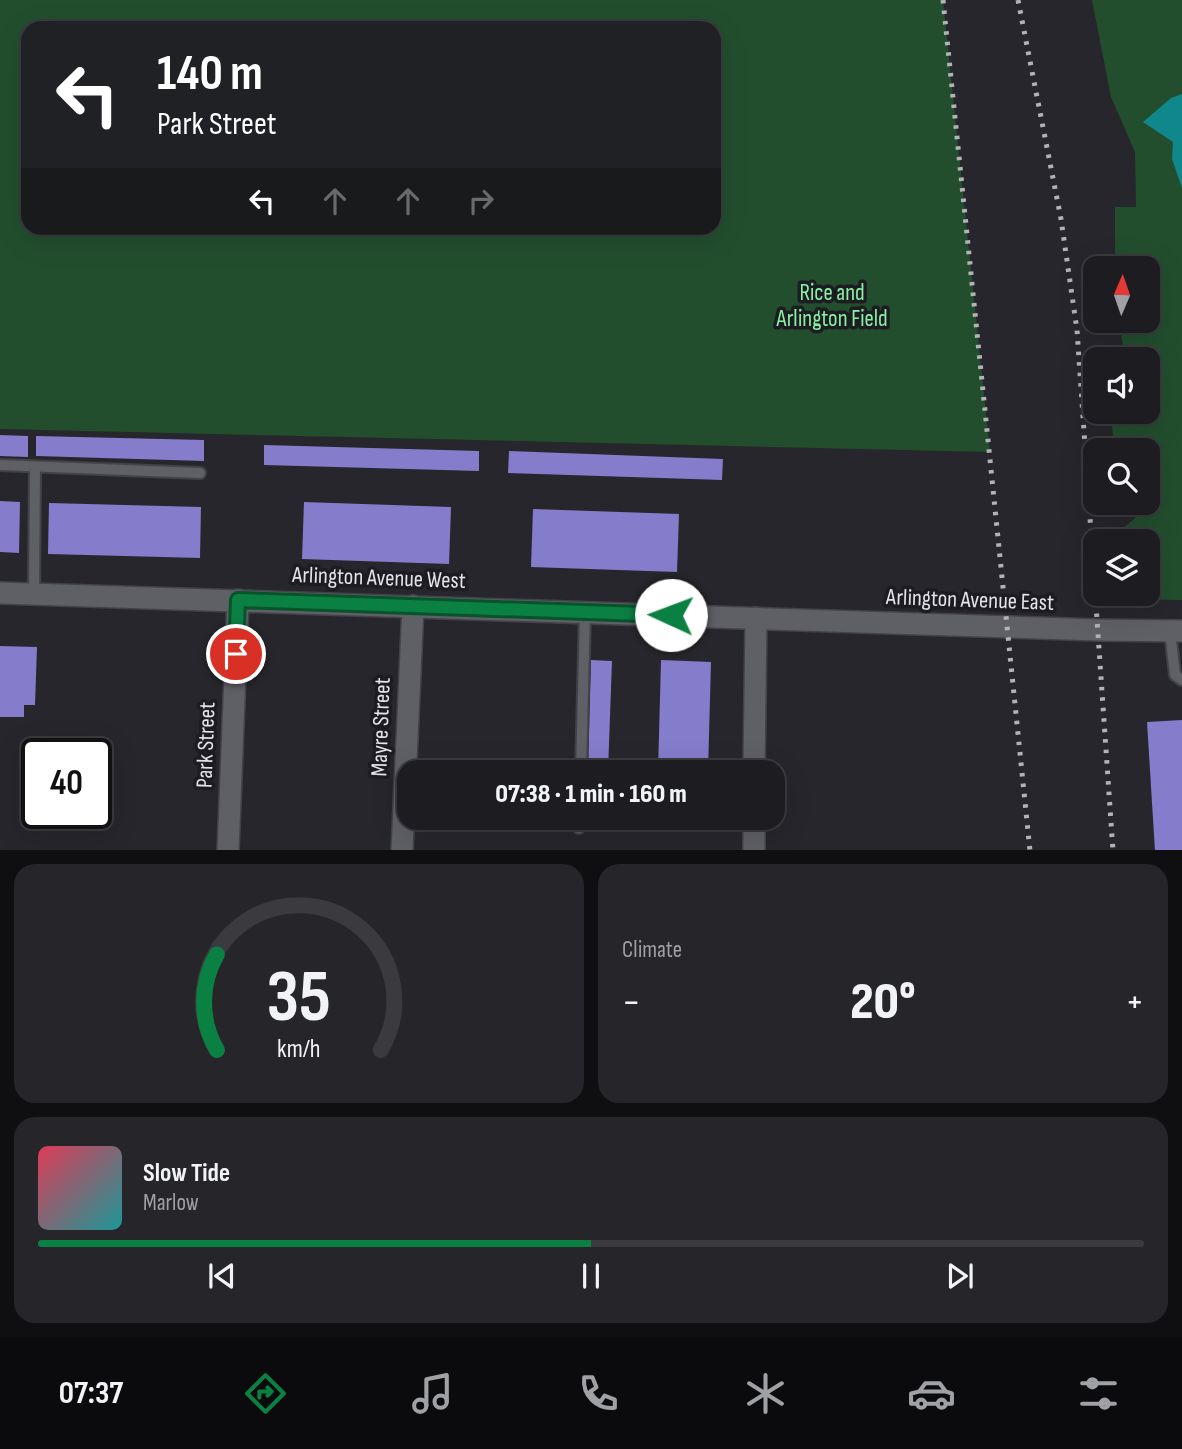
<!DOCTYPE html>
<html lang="en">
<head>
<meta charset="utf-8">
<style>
	body { margin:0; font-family:"Sofia Sans Condensed",sans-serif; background:#25252a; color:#f1f3f6; height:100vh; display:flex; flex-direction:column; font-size:26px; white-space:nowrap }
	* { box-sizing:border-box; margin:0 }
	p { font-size:23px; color:#a0a1a5 }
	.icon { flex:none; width:38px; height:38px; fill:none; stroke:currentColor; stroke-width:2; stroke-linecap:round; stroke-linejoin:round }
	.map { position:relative; height:850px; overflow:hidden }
	.side { display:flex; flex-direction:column; gap:14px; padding:14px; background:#0f0f12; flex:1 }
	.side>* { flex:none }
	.banner { position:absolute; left:21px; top:21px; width:700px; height:214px; border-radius:21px; box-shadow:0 7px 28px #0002,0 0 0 2px #3a3a3f; background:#202124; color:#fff; overflow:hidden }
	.needle { width:46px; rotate:2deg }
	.fabs { position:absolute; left:1083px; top:256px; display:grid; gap:14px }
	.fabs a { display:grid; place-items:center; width:77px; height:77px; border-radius:14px; background:#1c1c21; box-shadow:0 7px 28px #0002,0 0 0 2px #3a3a3f; font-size:35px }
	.speed { position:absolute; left:21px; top:738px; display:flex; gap:14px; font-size:35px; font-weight:700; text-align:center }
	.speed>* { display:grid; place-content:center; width:91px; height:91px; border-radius:50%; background:#1c1c21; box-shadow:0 7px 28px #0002,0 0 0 2px #3a3a3f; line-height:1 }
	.speed .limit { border:4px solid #111; border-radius:10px; background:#fff; color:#111 }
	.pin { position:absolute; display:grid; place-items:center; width:60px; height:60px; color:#fff; margin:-30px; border:4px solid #fff; border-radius:50%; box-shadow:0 2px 7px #0007 }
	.me { position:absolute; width:77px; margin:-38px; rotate:272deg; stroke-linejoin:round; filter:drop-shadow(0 0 5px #0008) }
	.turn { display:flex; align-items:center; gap:24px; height:147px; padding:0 21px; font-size:32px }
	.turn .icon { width:91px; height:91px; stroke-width:2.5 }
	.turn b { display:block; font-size:49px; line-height:60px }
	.lanes { display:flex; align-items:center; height:66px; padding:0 21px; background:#0003; justify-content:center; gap:35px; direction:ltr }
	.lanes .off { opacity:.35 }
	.big { font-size:52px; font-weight:800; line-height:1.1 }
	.side .tile { flex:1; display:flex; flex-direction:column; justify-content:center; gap:10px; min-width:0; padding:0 24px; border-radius:21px; background:#25252a }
	.side .dial { align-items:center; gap:0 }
	.dial svg { height:182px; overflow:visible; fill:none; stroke:#3a3a3f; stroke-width:7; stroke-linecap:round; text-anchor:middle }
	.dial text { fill:#f1f3f6; stroke:none }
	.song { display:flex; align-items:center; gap:21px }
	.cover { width:84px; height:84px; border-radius:10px; background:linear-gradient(135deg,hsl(350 70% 55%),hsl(180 70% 35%)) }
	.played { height:7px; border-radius:4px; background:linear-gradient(90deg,#0b8043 50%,#3a3a3f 50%) }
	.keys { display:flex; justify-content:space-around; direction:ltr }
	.heat { display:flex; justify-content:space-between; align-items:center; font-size:38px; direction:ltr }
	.side .tiles { flex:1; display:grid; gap:14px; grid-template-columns:1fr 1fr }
	.tile:last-child { grid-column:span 2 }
	.trip { position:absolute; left:397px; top:760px; width:388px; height:70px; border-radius:21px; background:#1c1c21; box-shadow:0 7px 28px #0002,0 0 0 2px #3a3a3f; font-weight:800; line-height:70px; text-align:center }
	.tab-bar { display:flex; height:112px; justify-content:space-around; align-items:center; background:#0b0b0d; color:#a0a1a5 }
	.tab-bar .icon { width:49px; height:49px }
	.tab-bar .active { color:#0b8043 }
	.tab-bar b { font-size:32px; color:#f1f3f6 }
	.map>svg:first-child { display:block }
</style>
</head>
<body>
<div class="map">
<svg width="1182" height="851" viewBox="0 0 1182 851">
	<rect width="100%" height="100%" fill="#26262c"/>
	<g fill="#224e2e" fill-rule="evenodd">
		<path d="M0 0H943L990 452 0 429ZM28 28H714V228H28Z"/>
		<path d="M1092 0H1182V600L1123 599V593H1148V541H1120L1119 532 1143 511 1138 502H1148V450H1114L1111 411H1148V359H1121L1124 352 1119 320H1148V268H1115V207H1136L1135 152 1111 97Z"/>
	</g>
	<path fill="#10878a" d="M1182 94V188L1172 159 1173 142 1143 122 1171 98Z"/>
	<g fill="#857ccb">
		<path d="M0 435 28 436V457L0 456Z"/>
		<path d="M36 436 204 440V461L36 456Z"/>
		<path d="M264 445 479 451V471L264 465Z"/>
		<path d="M509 451 723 459 722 480 508 473Z"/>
		<path d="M0 501 20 502 19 553 0 552Z"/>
		<path d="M304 502 451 507 449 564 302 559Z"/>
		<path d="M49 503 201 507 200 558 48 554Z"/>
		<path d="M533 509 679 514 677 572 531 567Z"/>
		<path d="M0 646 37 647 35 705H24V717H0Z"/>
		<path d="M591 660 612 661 608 772H588Z"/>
		<path d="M661 660 711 662 708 772H658Z"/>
		<path d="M1182 720V851H1155L1147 722Z"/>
		<path d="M586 817H607L606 828H586Z"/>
		<path d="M657 817H707V827L657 825Z"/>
	</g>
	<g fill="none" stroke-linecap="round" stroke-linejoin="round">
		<g stroke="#424248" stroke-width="14">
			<g id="service">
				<path d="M0 465 200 473"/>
				<path d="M34 594 35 468"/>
				<path d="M1170 631 1175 675 1182 680"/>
				<path d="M581 772 585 612"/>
				<path d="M579 828 580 817"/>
			</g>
		</g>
		<g stroke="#424248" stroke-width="24">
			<g id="minor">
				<path d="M754 772 756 618"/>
				<path d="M228 851 238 600"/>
				<path d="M402 851 413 606"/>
				<path d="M754 851V817"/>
			</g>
		</g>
		<g stroke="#424248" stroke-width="24">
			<path id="tertiary" d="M0 593 1098 630 1182 631"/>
		</g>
		<use href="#service" stroke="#5f5f66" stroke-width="10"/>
		<use href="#minor" stroke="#5f5f66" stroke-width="21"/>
		<use href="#tertiary" stroke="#5f5f66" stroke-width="21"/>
		<g stroke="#b2b2b7" stroke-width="5" stroke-dasharray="3.5 7" stroke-linecap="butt">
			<path d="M943 0 1030 851"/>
			<path d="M1018 0 1061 219 1077 330 1113 851"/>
		</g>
	</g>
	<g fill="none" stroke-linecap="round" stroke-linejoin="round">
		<g stroke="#07532c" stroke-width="18">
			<path id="route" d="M236 654 238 600 671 615"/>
		</g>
		<use href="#route" stroke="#0b8043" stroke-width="12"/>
	</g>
	<g text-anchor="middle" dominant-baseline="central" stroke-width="7" stroke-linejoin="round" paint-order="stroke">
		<g font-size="23" fill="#88f2a3" stroke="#1d1c23">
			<text x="832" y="293">Rice and<tspan x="832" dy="26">Arlington Field</tspan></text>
		</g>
		<g font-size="23" fill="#e3e3e8" stroke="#1d1c23">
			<text transform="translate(379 578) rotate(2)">Arlington Avenue West</text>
			<text transform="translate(970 600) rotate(2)">Arlington Avenue East</text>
			<text transform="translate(381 727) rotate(-88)">Mayre Street</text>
			<text transform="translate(206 745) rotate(-88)">Park Street</text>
		</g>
	</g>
</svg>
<div class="fabs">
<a><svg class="needle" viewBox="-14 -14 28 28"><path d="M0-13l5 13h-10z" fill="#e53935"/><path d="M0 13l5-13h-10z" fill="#a0a1a5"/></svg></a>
<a><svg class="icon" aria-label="sound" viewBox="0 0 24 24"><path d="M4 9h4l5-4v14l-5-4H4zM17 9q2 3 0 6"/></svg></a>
<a><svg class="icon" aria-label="search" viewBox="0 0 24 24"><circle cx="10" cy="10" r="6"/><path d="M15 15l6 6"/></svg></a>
<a><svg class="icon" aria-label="layers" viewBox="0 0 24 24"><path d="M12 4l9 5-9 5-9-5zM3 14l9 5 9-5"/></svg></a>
</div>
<div class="speed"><div class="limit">40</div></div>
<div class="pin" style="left:236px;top:654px;background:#d93025"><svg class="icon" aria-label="arrive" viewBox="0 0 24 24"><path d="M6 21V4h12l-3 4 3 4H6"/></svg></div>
<svg class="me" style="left:671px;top:615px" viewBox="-20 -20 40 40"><circle r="19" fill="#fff"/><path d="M0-13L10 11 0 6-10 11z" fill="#0b8043"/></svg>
<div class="trip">07:38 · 1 min · 160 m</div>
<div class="banner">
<div class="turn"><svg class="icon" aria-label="left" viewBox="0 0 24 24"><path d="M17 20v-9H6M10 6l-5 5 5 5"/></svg><div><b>140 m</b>Park Street</div></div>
<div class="lanes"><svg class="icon" aria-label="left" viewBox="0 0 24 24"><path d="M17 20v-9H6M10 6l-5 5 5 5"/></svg><svg class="icon off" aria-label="ahead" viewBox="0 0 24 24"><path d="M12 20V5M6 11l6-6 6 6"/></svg><svg class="icon off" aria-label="ahead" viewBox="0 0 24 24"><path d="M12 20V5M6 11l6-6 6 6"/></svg><svg class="icon off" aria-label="right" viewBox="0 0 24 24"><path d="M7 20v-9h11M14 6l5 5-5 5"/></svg></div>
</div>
</div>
<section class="side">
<div class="tiles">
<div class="tile dial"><svg viewBox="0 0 100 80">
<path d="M14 69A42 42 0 1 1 86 69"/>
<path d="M14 69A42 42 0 0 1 14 27" stroke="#0b8043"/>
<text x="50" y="56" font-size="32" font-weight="700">35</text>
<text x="50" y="72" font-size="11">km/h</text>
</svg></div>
<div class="tile"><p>Climate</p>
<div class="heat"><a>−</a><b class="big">20°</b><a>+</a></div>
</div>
<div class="tile">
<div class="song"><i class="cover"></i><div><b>Slow Tide</b><p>Marlow</p></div></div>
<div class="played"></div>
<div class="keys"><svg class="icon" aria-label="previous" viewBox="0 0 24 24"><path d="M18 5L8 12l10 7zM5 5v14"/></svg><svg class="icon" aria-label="pause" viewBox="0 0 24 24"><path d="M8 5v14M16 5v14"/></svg><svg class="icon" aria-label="next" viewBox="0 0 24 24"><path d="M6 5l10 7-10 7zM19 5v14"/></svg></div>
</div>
</div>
</section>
<nav class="tab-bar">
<b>07:37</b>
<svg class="icon active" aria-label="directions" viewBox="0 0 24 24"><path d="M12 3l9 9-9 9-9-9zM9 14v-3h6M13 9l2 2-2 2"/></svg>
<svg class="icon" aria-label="music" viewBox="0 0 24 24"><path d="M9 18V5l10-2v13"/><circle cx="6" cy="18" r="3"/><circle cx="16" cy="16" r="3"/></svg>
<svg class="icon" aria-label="phone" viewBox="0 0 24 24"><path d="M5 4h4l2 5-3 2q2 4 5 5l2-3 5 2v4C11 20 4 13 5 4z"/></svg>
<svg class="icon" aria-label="climate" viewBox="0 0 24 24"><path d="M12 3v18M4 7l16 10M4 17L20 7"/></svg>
<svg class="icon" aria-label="car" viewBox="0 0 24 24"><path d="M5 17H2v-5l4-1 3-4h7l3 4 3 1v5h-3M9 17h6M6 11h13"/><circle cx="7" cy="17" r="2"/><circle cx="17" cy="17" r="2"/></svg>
<svg class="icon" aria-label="filters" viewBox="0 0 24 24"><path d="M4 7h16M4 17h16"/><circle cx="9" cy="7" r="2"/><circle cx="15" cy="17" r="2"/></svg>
</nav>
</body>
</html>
